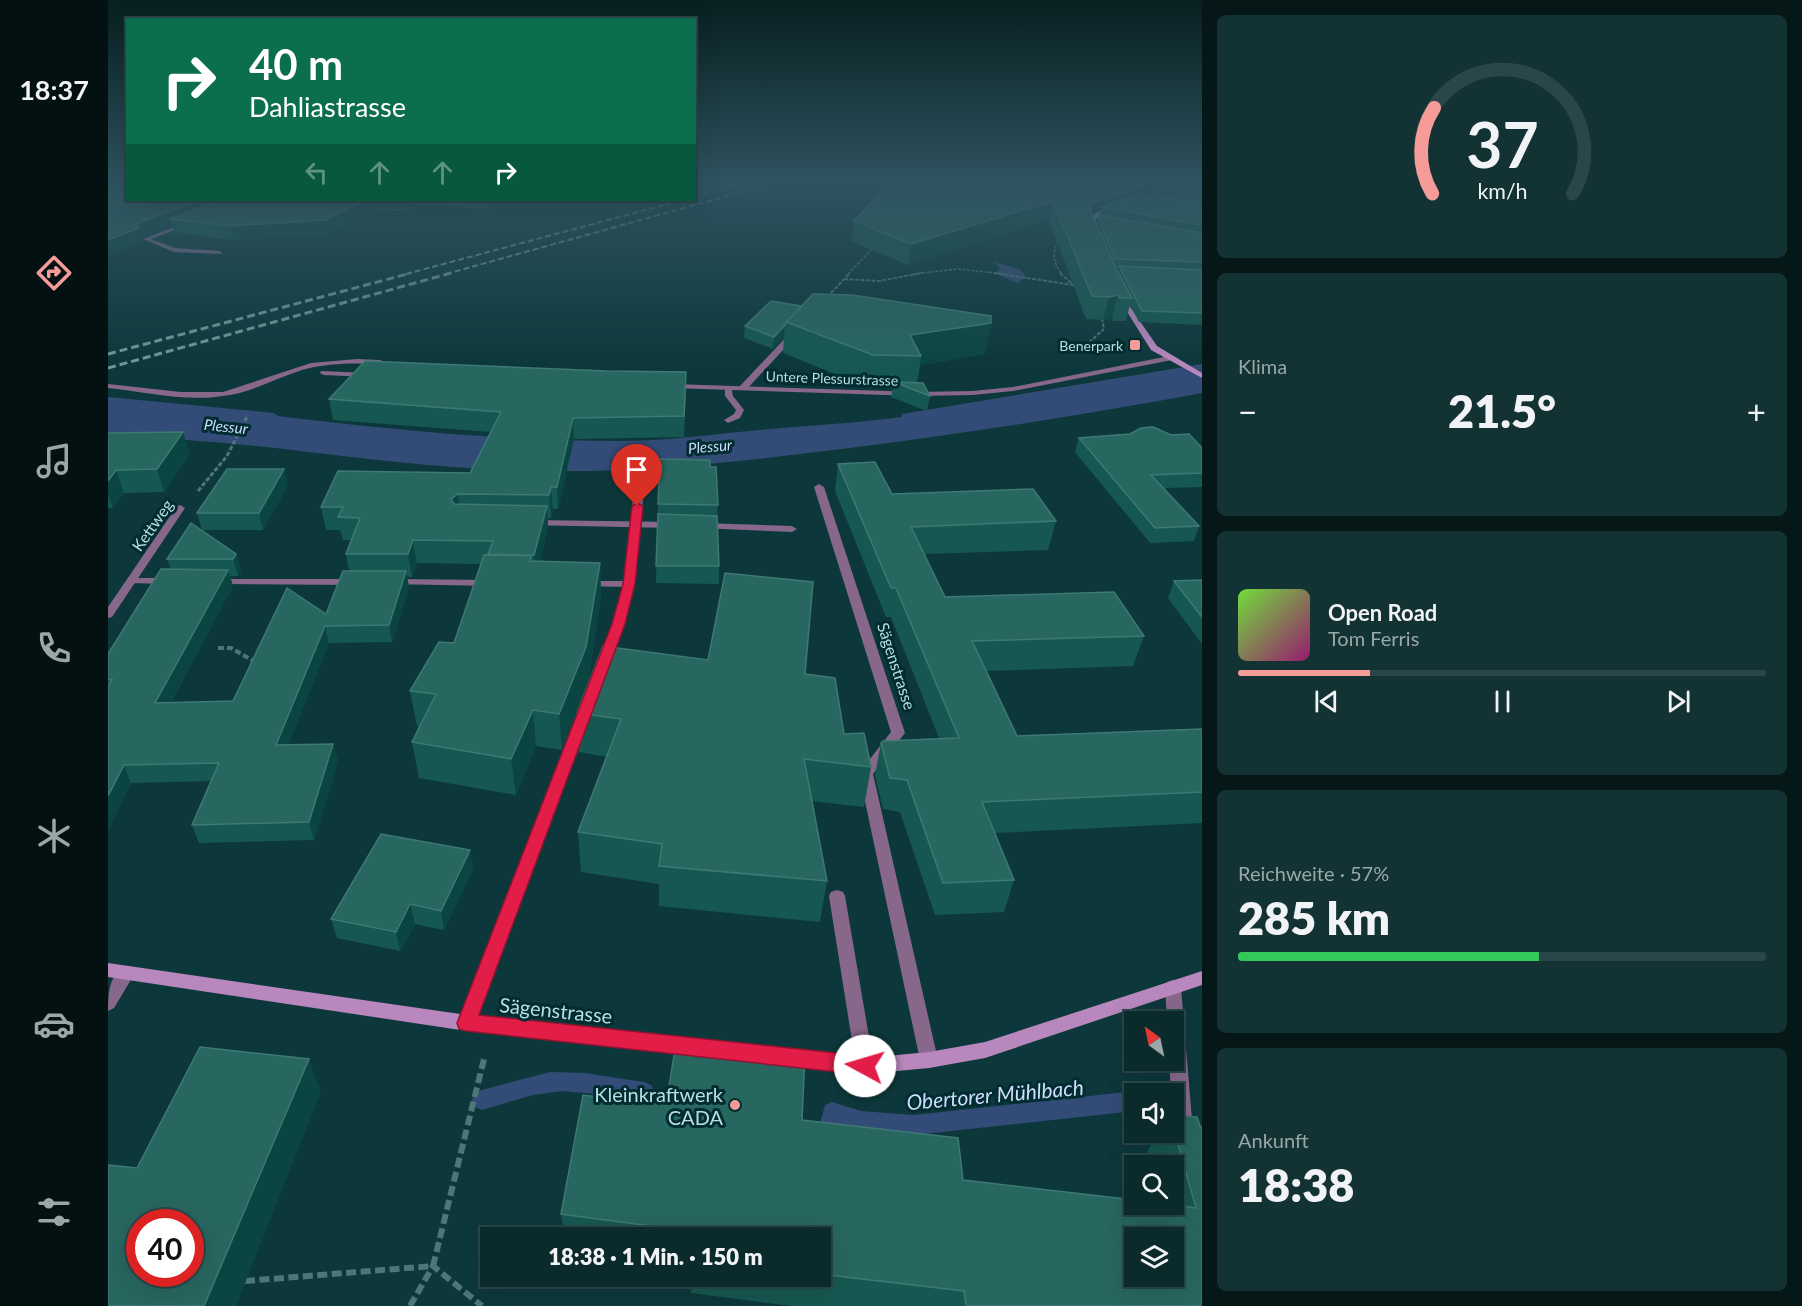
<!DOCTYPE html>
<html lang="de">
<head>
<meta charset="utf-8">
<style>
	body { margin:0; font-family:Lato,sans-serif; background:#133234; color:#f1f3f6; height:100vh; display:flex; flex-direction:column; font-size:22px; white-space:nowrap }
	* { box-sizing:border-box; margin:0 }
	p { font-size:20px; color:#99a7a9 }
	.icon { flex:none; width:33px; height:33px; fill:none; stroke:currentColor; stroke-width:2; stroke-linecap:round; stroke-linejoin:round }
	.map { position:relative; flex:1; overflow:hidden }
	.side { display:flex; flex-direction:column; gap:15px; padding:15px; background:#061718; width:600px }
	.side>* { flex:none }
	.banner { position:absolute; left:18px; top:18px; width:570px; height:183px; border-radius:0px; box-shadow:0 6px 24px #0002,0 0 0 2px #2a4648; background:#0b6e4f; color:#fff; overflow:hidden }
	.needle { width:39px; rotate:327deg }
	.buttons { position:absolute; left:1016px; top:1011px; display:grid; gap:12px }
	.buttons a { display:grid; place-items:center; width:60px; height:60px; border-radius:0px; background:#0a2a2c; box-shadow:0 6px 24px #0002,0 0 0 2px #2a4648; font-size:30px }
	.speed { position:absolute; left:18px; top:1209px; display:flex; gap:12px; font-size:30px; font-weight:700; text-align:center }
	.speed>* { display:grid; place-content:center; width:78px; height:78px; border-radius:50%; background:#0a2a2c; box-shadow:0 6px 24px #0002,0 0 0 2px #2a4648; line-height:1 }
	.speed .limit { border:9px solid #d22; background:#fff; color:#111 }
	.pin { position:absolute; display:grid; place-items:center; width:51px; height:51px; color:#fff; margin:-62px -26px; border-radius:50% 50% 50% 0; rotate:-45deg; box-shadow:0 0 6px #0007 }
	.pin .icon { rotate:45deg }
	.me { position:absolute; width:66px; margin:-33px; rotate:276deg; stroke-linejoin:round; filter:drop-shadow(0 0 4px #0008) }
	.turn { display:flex; align-items:center; gap:21px; height:126px; padding:0 24px; font-size:27px }
	.turn .icon { width:78px; height:78px; stroke-width:2.5 }
	.turn b { display:block; font-size:42px; line-height:51px }
	.lanes { display:flex; align-items:center; height:57px; padding:0 24px; background:#0003; justify-content:center; gap:30px; direction:ltr }
	.lanes .off { opacity:.35 }
	.big { font-size:45px; font-weight:800; line-height:1.1 }
	.side .widget { flex:1; display:flex; flex-direction:column; justify-content:center; gap:9px; min-width:0; padding:0 21px; border-radius:9px; background:#133234 }
	.side .dial { align-items:center; gap:0 }
	.dial svg { height:156px; overflow:visible; fill:none; stroke:#2a4648; stroke-width:7; stroke-linecap:round; text-anchor:middle }
	.dial text { fill:#f1f3f6; stroke:none }
	.song { display:flex; align-items:center; gap:18px }
	.cover { width:72px; height:72px; border-radius:9px; background:linear-gradient(135deg,hsl(100 70% 55%),hsl(320 70% 35%)) }
	.played { height:6px; border-radius:3px; background:linear-gradient(90deg,#f59b98 25%,#2a4648 25%) }
	.keys { display:flex; justify-content:space-around; direction:ltr }
	.heat { display:flex; justify-content:space-between; align-items:center; font-size:33px; direction:ltr }
	.charge { height:9px; border-radius:4px; background:linear-gradient(90deg,#34c759 57%,#2a4648 0) }
	.trip { position:absolute; left:372px; top:1227px; width:351px; height:60px; border-radius:0px; background:#0a2a2c; box-shadow:0 6px 24px #0002,0 0 0 2px #2a4648; font-weight:800; line-height:60px; text-align:center }
	main { display:flex; flex:1; min-height:0 }
	.tab-bar { display:flex; flex-direction:column; width:108px; justify-content:space-around; align-items:center; background:#041112; color:#99a7a9 }
	.tab-bar .icon { width:42px; height:42px }
	.tab-bar .selected { color:#f59b98 }
	.tab-bar b { font-size:27px; color:#f1f3f6 }
	.map>svg:first-child { display:block }
</style>
</head>
<body>
<main>
<nav class="tab-bar">
<b>18:37</b>
<svg class="icon selected" aria-label="directions" viewBox="0 0 24 24"><path d="M12 3l9 9-9 9-9-9zM9 14v-3h6M13 9l2 2-2 2"/></svg>
<svg class="icon" aria-label="music" viewBox="0 0 24 24"><path d="M9 18V5l10-2v13"/><circle cx="6" cy="18" r="3"/><circle cx="16" cy="16" r="3"/></svg>
<svg class="icon" aria-label="phone" viewBox="0 0 24 24"><path d="M5 4h4l2 5-3 2q2 4 5 5l2-3 5 2v4C11 20 4 13 5 4z"/></svg>
<svg class="icon" aria-label="climate" viewBox="0 0 24 24"><path d="M12 3v18M4 7l16 10M4 17L20 7"/></svg>
<svg class="icon" aria-label="car" viewBox="0 0 24 24"><path d="M5 17H2v-5l4-1 3-4h7l3 4 3 1v5h-3M9 17h6M6 11h13"/><circle cx="7" cy="17" r="2"/><circle cx="17" cy="17" r="2"/></svg>
<svg class="icon" aria-label="filters" viewBox="0 0 24 24"><path d="M4 7h16M4 17h16"/><circle cx="9" cy="7" r="2"/><circle cx="15" cy="17" r="2"/></svg>
</nav>
<div class="map">
<svg width="1094" height="1306" viewBox="0 0 1094 1306">
	<rect width="100%" height="100%" fill="#0d383b"/>
	<g fill="#334b77">
		<path d="M886 262 912 269 918 277 909 283 889 274 891 268Z"/>
		<path d="M1094 364V393C969 416 843 436 717 451 627 462 537 472 446 471 356 471 266 460 176 449 118 442 59 439 0 434V397L166 413 170 416C284 430 398 441 514 441 564 441 613 433 663 429 707 425 750 423 794 417V414Z"/>
	</g>
	<g fill="none" stroke-linecap="round" stroke-linejoin="round">
		<g fill="#334b77" fill-rule="evenodd">
			<path d="M442 1072 477 1073 536 1082 543 1085 546 1092 543 1099 536 1102 489 1094 454 1091 425 1095 374 1110 367 1107 364 1100 367 1093 374 1090Z"/>
			<path d="M1018 1092 1026 1096 1025 1109 1018 1112 806 1135 756 1131 723 1134 715 1131 712 1124 717 1105 724 1102 753 1111 806 1115Z"/>
		</g>
		<g stroke="#4d7679" stroke-width="1.5" stroke-dasharray="3 1.5" stroke-linecap="butt">
			<path d="M261 209 296 210 330 200"/>
			<path d="M950 241C944 254 945 263 954 274"/>
			<path d="M740 274 765 248"/>
			<path d="M805 274 850 269 897 274"/>
		</g>
		<g stroke="#4d7679" stroke-width="2" stroke-dasharray="4 1.5" stroke-linecap="butt">
			<path d="M886 273 965 285"/>
			<path d="M952 273 969 288"/>
			<path d="M736 279 771 281 814 273"/>
			<path d="M719 297 742 273"/>
			<path d="M994 318 996 329"/>
			<path d="M977 346 996 329"/>
		</g>
		<path stroke="#4d7679" stroke-width="3" stroke-dasharray="4.5 2" stroke-linecap="butt" d="M90 491 119 456 140 415"/>
		<path stroke="#4d7679" stroke-width="4" stroke-dasharray="6 3" stroke-linecap="butt" d="M110 648H123L147 662"/>
		<g stroke="#4d7679" stroke-width="6" stroke-dasharray="10 4.5" stroke-linecap="butt">
			<path d="M137 1281 325 1266 377 1055"/>
			<path d="M302 1306 325 1266 374 1306"/>
		</g>
		<g fill="#87688b" fill-rule="evenodd">
			<path d="M682 333 689 335 638 390H632V386Z"/>
			<path d="M617 386H623L625 396 636 410 632 418 620 423 616 420 626 414 628 410 617 396Z"/>
			<path d="M424 520 565 522 570 525 565 528 420 525 419 523Z"/>
			<path d="M594 523 684 526 689 529 684 532 590 528 589 526Z"/>
			<path d="M24 578H62L67 581 62 584 20 583 19 581Z"/>
			<path d="M109 579H245L250 582 245 585 105 584 104 582 105 580Z"/>
			<path d="M286 579 383 580 388 583 383 586 282 584 281 582Z"/>
			<path d="M478 581H521L526 584 521 587 474 586 473 584Z"/>
			<path d="M729 890 735 892 737 896 766 1066 763 1072 757 1074 751 1072 748 1066 721 896 723 892Z"/>
			<path d="M19 966 25 968 27 973 6 1008 0 1011C0 994 1 972 19 966Z"/>
			<path d="M1065 980 1071 982 1073 987 1085 1132 1082 1139 1075 1141 1068 1139 1065 1132V1094H1063L1061 1060H1065V1022H1059L1057 987 1059 982Z"/>
		</g>
		<g fill="#87688b" fill-rule="evenodd">
			<path d="M740 180H755L799 187 796 189Z"/>
			<path d="M79 222 81 225 43 239 67 248 112 251 114 254 66 252 35 239Z"/>
			<path d="M1061 356H1064V360L905 391 865 395 810 396 564 388 560 386 564 384 810 392 865 391 905 387Z"/>
			<path d="M249 359 272 360 276 362 272 364C246 363 219 363 194 370 168 378 143 393 115 396 77 402 38 392 0 388V384L73 392H115L203 363Z"/>
			<path d="M213 371 259 373 263 375 259 377 216 375 212 373Z"/>
			<path d="M711 484 716 487 797 733 765 774 830 1060 827 1066 821 1068 815 1066 812 1060 751 773 783 732 706 487Z"/>
			<path d="M531 486 536 489C531 542 528 595 509 645 506 652 505 661 497 664L491 660 505 624 516 584 526 489Z"/>
			<path d="M72 505 77 508 4 617 0 618V607L69 506Z"/>
			<path d="M476 711 482 715 368 1023 365 1029 359 1031 353 1029 350 1023 470 715Z"/>
		</g>
		<g fill="#b787be" fill-rule="evenodd">
			<path d="M1007 205 1009 208 988 218 986 231 981 232C977 214 993 210 1007 205Z"/>
			<path d="M1012 298H1016L1049 346 1094 373V378L1043 350 1011 299Z"/>
			<path d="M0 963 359 1015 582 1039 588 1041 591 1047 588 1053 582 1055 359 1031 0 977Z"/>
			<path d="M1094 971V985L877 1058 821 1068 757 1074 683 1066 677 1064 674 1058 677 1052 683 1050 757 1058 821 1052 877 1042Z"/>
		</g>
		<g stroke="#70979a" stroke-width="2" stroke-dasharray="6 3" stroke-linecap="butt">
			<path d="M586 196 645 180"/>
			<path d="M298 274 575 200"/>
			<path d="M338 274 677 180"/>
		</g>
		<g stroke="#70979a" stroke-width="3" stroke-dasharray="8 4" stroke-linecap="butt">
			<path d="M0 354 303 273"/>
			<path d="M0 368 343 273"/>
		</g>
	</g>
	<g fill="#165851" fill-rule="evenodd">
		<path d="M0 180 20 200H402L384 210 282 201 220 234 125 240 66 232 64 225 34 237 35 242 0 256Z"/>
		<path d="M1094 180V325L1031 322 1022 305 1018 321H1005L1004 318 995 320 978 319 941 220 800 265 743 241 746 221ZM1043 190H1044L1043 196 1032 194ZM993 208 988 224 982 211Z"/>
		<path d="M694 306 883 323 877 354 812 365 809 383 822 396 819 411 783 397 785 388H761L675 353 676 337 665 349 636 338 637 326Z"/>
		<path d="M578 392 576 437 466 439 450 509H445L443 518H440V528L432 561 492 563 493 596 480 682 454 750 428 746 408 795 311 778 304 742 312 727 309 726 302 691 346 643 373 564 309 563 304 577H299L301 587 284 642 221 643 180 745 225 744 230 761 206 840 91 843 84 825 103 781 23 783 0 830V654L63 570 59 559 128 554 133 571 130 576H122L125 586 63 702 125 701 218 614 241 571 238 554 243 540H235L232 530H218L213 507 362 473 383 432 225 420 221 399Z"/>
		<path d="M75 432 82 454 56 492 16 493 5 508H0V433Z"/>
		<path d="M971 438 1094 448V487L1056 488 1091 526 1086 541 1042 543 967 452Z"/>
		<path d="M730 464 784 494 948 521 940 550 816 554 837 597 1036 636 1025 666 878 671 909 736 1094 729V823L887 833 906 880 896 912 827 915 792 812 775 809 767 775 773 743 831 738 783 617H778L727 491Z"/>
		<path d="M602 467 610 505 609 520 611 566V584L548 583 550 504Z"/>
		<path d="M180 485 155 530H94L89 513Z"/>
		<path d="M1094 580V644L1060 598 1066 581Z"/>
		<path d="M697 674 736 734 763 767 756 807 704 801 719 881 712 922 551 906V884L473 872 470 832 499 757 471 752 469 713Z"/>
		<path d="M365 869 336 930 307 924 292 951 229 938 223 919Z"/>
		<path d="M1065 1115 1092 1126 1094 1306H684L583 1293 584 1276H712V1238H456L453 1214 694 1120 855 1180 1026 1204H1065V1166H1042L1039 1152 1050 1132H1065Z"/>
	</g>
	<g fill="#0b4542">
		<path d="M1049 180H1072L984 211 987 202Z"/>
		<path d="M93 200H130L62 219 64 225 34 237 35 242 0 256V240L29 226 30 223Z"/>
		<path d="M258 200H281L282 201 220 234 125 240 122 226Z"/>
		<path d="M383 200H402L384 210Z"/>
		<path d="M945 201 941 220 800 265 803 244Z"/>
		<path d="M1010 295 1004 318 995 320 1001 297Z"/>
		<path d="M883 323 877 354 812 365 813 356 802 335Z"/>
		<path d="M677 325 676 337 665 349 666 337Z"/>
		<path d="M465 418 466 439 450 509 449 487Z"/>
		<path d="M75 432 82 454 56 492 49 469Z"/>
		<path d="M176 469 180 485 155 530 151 513Z"/>
		<path d="M8 470 16 493 5 508 0 494V481Z"/>
		<path d="M443 487 445 509 443 518 441 495Z"/>
		<path d="M350 494 353 517 343 499Z"/>
		<path d="M439 506 440 528 428 578 426 555Z"/>
		<path d="M305 540 309 563 304 577 300 554Z"/>
		<path d="M128 554 133 571 130 576 125 559Z"/>
		<path d="M492 563 493 596 480 682 454 750 451 714Z"/>
		<path d="M120 570 125 586 53 720 47 703Z"/>
		<path d="M298 571 301 587 284 642 281 625Z"/>
		<path d="M217 626 221 643 173 763 168 745Z"/>
		<path d="M425 710 428 746 408 795 403 759Z"/>
		<path d="M225 744 230 761 206 840 201 822Z"/>
		<path d="M16 765 23 783 0 830V796Z"/>
		<path d="M362 850 365 869 336 930 333 911Z"/>
		<path d="M302 904 307 924 292 951 288 932Z"/>
		<path d="M201 1059 213 1092 128 1306H96Z"/>
	</g>
	<g fill="#286660" stroke="#3e7974" stroke-width="1.5" fill-rule="evenodd">
		<path d="M0 180H20V200H93L30 223 29 226 31 228 0 240Z"/>
		<path d="M784 180H855L985 198 982 209 1009 270 1024 298H1012L1010 295 1001 297 984 296 945 201 803 244 746 221Z"/>
		<path d="M855 180H1049L987 202 984 201 985 198Z"/>
		<path d="M1070 180H1094V195L1044 189Z"/>
		<path d="M1031 194 1094 203V225L993 207Z"/>
		<path d="M111 200H258L217 220 122 226 62 219Z"/>
		<path d="M991 215 1094 233V262L1007 259 990 218Z"/>
		<path d="M1011 266 1094 270V313L1034 311Z"/>
		<path d="M705 294 744 295 883 316V323L802 335 813 356 765 355 678 322Z"/>
		<path d="M663 301 694 306 678 322 677 325 666 337 637 326Z"/>
		<path d="M257 361 499 371 578 372 576 416 465 418 449 487H443L441 495 350 494 343 499 346 504 439 506 426 555 380 554 385 541 305 540 300 554H238L252 518 230 517 235 507H213L230 471 362 473 393 412 221 399Z"/>
		<path d="M786 382 815 383 822 396Z"/>
		<path d="M1045 427 1063 435 1081 434 1094 448V473L1043 475 1091 526 1047 528 971 438 1022 434 1033 428Z"/>
		<path d="M75 432 49 469 8 470 0 481V433Z"/>
		<path d="M552 459 602 460V467H608L610 505 550 504Z"/>
		<path d="M767 462 784 494 925 489 948 521 803 527 837 597 1006 592 1036 636 864 641 909 736 1094 729V792L874 802 906 880 835 883 799 780 782 778 773 743 775 741 851 738 788 588H783L730 464Z"/>
		<path d="M119 469H176L151 513H89Z"/>
		<path d="M550 514 609 516 611 566H548Z"/>
		<path d="M83 523 128 554 125 559H59Z"/>
		<path d="M376 555 423 556 422 561 492 563 478 647 451 714 425 710 403 759 304 742 328 694 302 691 331 642 346 643Z"/>
		<path d="M53 569 120 570 47 703 125 701 179 588 218 614 235 571H298L281 625 217 626 168 745 225 744 201 822 84 825 111 763 16 765 0 796V686L4 679 0 680V654Z"/>
		<path d="M617 573 705 582 697 674 727 678 736 734 756 733 763 767 696 759 719 881 551 866 554 844 470 832 513 719 469 713 495 646 600 660Z"/>
		<path d="M1094 580V617L1066 581Z"/>
		<path d="M273 834 362 850 333 911 302 904 288 932 223 919Z"/>
		<path d="M569 1037 697 1055 694 1120 850 1138 855 1180 1026 1200V1204H1060L1088 1208 1065 1127V1115L1089 1117 1092 1126 1094 1127V1306H858L856 1291 712 1274V1238H587L588 1232 453 1214 475 1095 558 1105ZM1026 1238H1065V1276H1026Z"/>
		<path d="M92 1047 201 1059 96 1306H0V1166L1 1165 29 1168ZM32 1222H82V1274H32Z"/>
	</g>
	<linearGradient id="sky" x2="0" y2="1"><stop stop-color="#071f20"/><stop offset="0.5" stop-color="#2f5360"/><stop offset="1" stop-color="#2f5360" stop-opacity="0"/></linearGradient>
	<rect width="1094" height="363" fill="url(#sky)"/>
	<path fill="#e11d48" stroke="#92132f" stroke-width="1.5" d="M529 503 535 506 527 584 517 624 371 1015 757 1056 764 1059 768 1066 764 1072 757 1075 358 1031 351 1029 349 1023 504 624 515 584 524 506Z"/>
	<g fill="#f59b98" stroke="#012d31" stroke-width="2">
		<rect x="1021" y="339" width="12" height="12" rx="3"/>
		<circle cx="627" cy="1105" r="6"/>
	</g>
	<g text-anchor="middle" dominant-baseline="central" stroke-width="6" stroke-linejoin="round" paint-order="stroke">
		<g font-size="14" fill="#b9dde0" stroke="#012d31" text-anchor="end">
			<text x="1015" y="345">Benerpark</text>
		</g>
		<g font-size="14" fill="#b9dde0" stroke="#012d31">
			<text transform="translate(724 378) rotate(2)">Untere Plessurstrasse</text>
		</g>
		<g font-size="15" font-style="italic" fill="#cdddfb" stroke="#012d31">
			<text transform="translate(118 426) rotate(6)">Plessur</text>
			<text transform="translate(602 446) rotate(-5)">Plessur</text>
		</g>
		<g font-size="16" fill="#b9dde0" stroke="#012d31">
			<text transform="translate(44 525) rotate(-55)">Kettweg</text>
			<text transform="translate(789 666) rotate(72)">Sägenstrasse</text>
		</g>
		<g font-size="20" fill="#b9dde0" stroke="#012d31">
			<text transform="translate(448 1010) rotate(6)">Sägenstrasse</text>
		</g>
		<g font-size="20" fill="#b9dde0" stroke="#012d31" text-anchor="end">
			<text x="615" y="1094">Kleinkraftwerk<tspan x="615" dy="23">CADA</tspan></text>
		</g>
		<g font-size="21" font-style="italic" fill="#cdddfb" stroke="#012d31">
			<text transform="translate(887 1094) rotate(-5)">Obertorer Mühlbach</text>
		</g>
	</g>
</svg>
<div class="buttons">
<a><svg class="needle" viewBox="-14 -14 28 28"><path d="M0-13l5 13h-10z" fill="#e53935"/><path d="M0 13l5-13h-10z" fill="#99a7a9"/></svg></a>
<a><svg class="icon" aria-label="sound" viewBox="0 0 24 24"><path d="M4 9h4l5-4v14l-5-4H4zM17 9q2 3 0 6"/></svg></a>
<a><svg class="icon" aria-label="search" viewBox="0 0 24 24"><circle cx="10" cy="10" r="6"/><path d="M15 15l6 6"/></svg></a>
<a><svg class="icon" aria-label="layers" viewBox="0 0 24 24"><path d="M12 4l9 5-9 5-9-5zM3 14l9 5 9-5"/></svg></a>
</div>
<div class="speed"><div class="limit">40</div></div>
<div class="pin" style="left:529px;top:506px;background:#d93025"><svg class="icon" aria-label="arrive" viewBox="0 0 24 24"><path d="M6 21V4h12l-3 4 3 4H6"/></svg></div>
<svg class="me" style="left:757px;top:1066px" viewBox="-20 -20 40 40"><circle r="19" fill="#fff"/><path d="M0-13L10 11 0 6-10 11z" fill="#e11d48"/></svg>
<div class="trip">18:38 · 1 Min. · 150 m</div>
<div class="banner">
<div class="turn"><svg class="icon" aria-label="right" viewBox="0 0 24 24"><path d="M7 20v-9h11M14 6l5 5-5 5"/></svg><div><b>40 m</b>Dahliastrasse</div></div>
<div class="lanes"><svg class="icon off" aria-label="left" viewBox="0 0 24 24"><path d="M17 20v-9H6M10 6l-5 5 5 5"/></svg><svg class="icon off" aria-label="ahead" viewBox="0 0 24 24"><path d="M12 20V5M6 11l6-6 6 6"/></svg><svg class="icon off" aria-label="ahead" viewBox="0 0 24 24"><path d="M12 20V5M6 11l6-6 6 6"/></svg><svg class="icon" aria-label="right" viewBox="0 0 24 24"><path d="M7 20v-9h11M14 6l5 5-5 5"/></svg></div>
</div>
</div>
<section class="side">
<div class="widget dial"><svg viewBox="0 0 100 80">
<path d="M14 69A42 42 0 1 1 86 69"/>
<path d="M14 69A42 42 0 0 1 15 25" stroke="#f59b98"/>
<text x="50" y="56" font-size="32" font-weight="700">37</text>
<text x="50" y="72" font-size="11">km/h</text>
</svg></div>
<div class="widget"><p>Klima</p>
<div class="heat"><a>−</a><b class="big">21.5°</b><a>+</a></div>
</div>
<div class="widget">
<div class="song"><i class="cover"></i><div><b>Open Road</b><p>Tom Ferris</p></div></div>
<div class="played"></div>
<div class="keys"><svg class="icon" aria-label="previous" viewBox="0 0 24 24"><path d="M18 5L8 12l10 7zM5 5v14"/></svg><svg class="icon" aria-label="pause" viewBox="0 0 24 24"><path d="M8 5v14M16 5v14"/></svg><svg class="icon" aria-label="next" viewBox="0 0 24 24"><path d="M6 5l10 7-10 7zM19 5v14"/></svg></div>
</div>
<div class="widget"><p>Reichweite · 57%</p><b class="big">285 km</b><div class="charge"></div></div>
<div class="widget"><p>Ankunft</p><b class="big">18:38</b></div>
</section>
</main>
</body>
</html>
